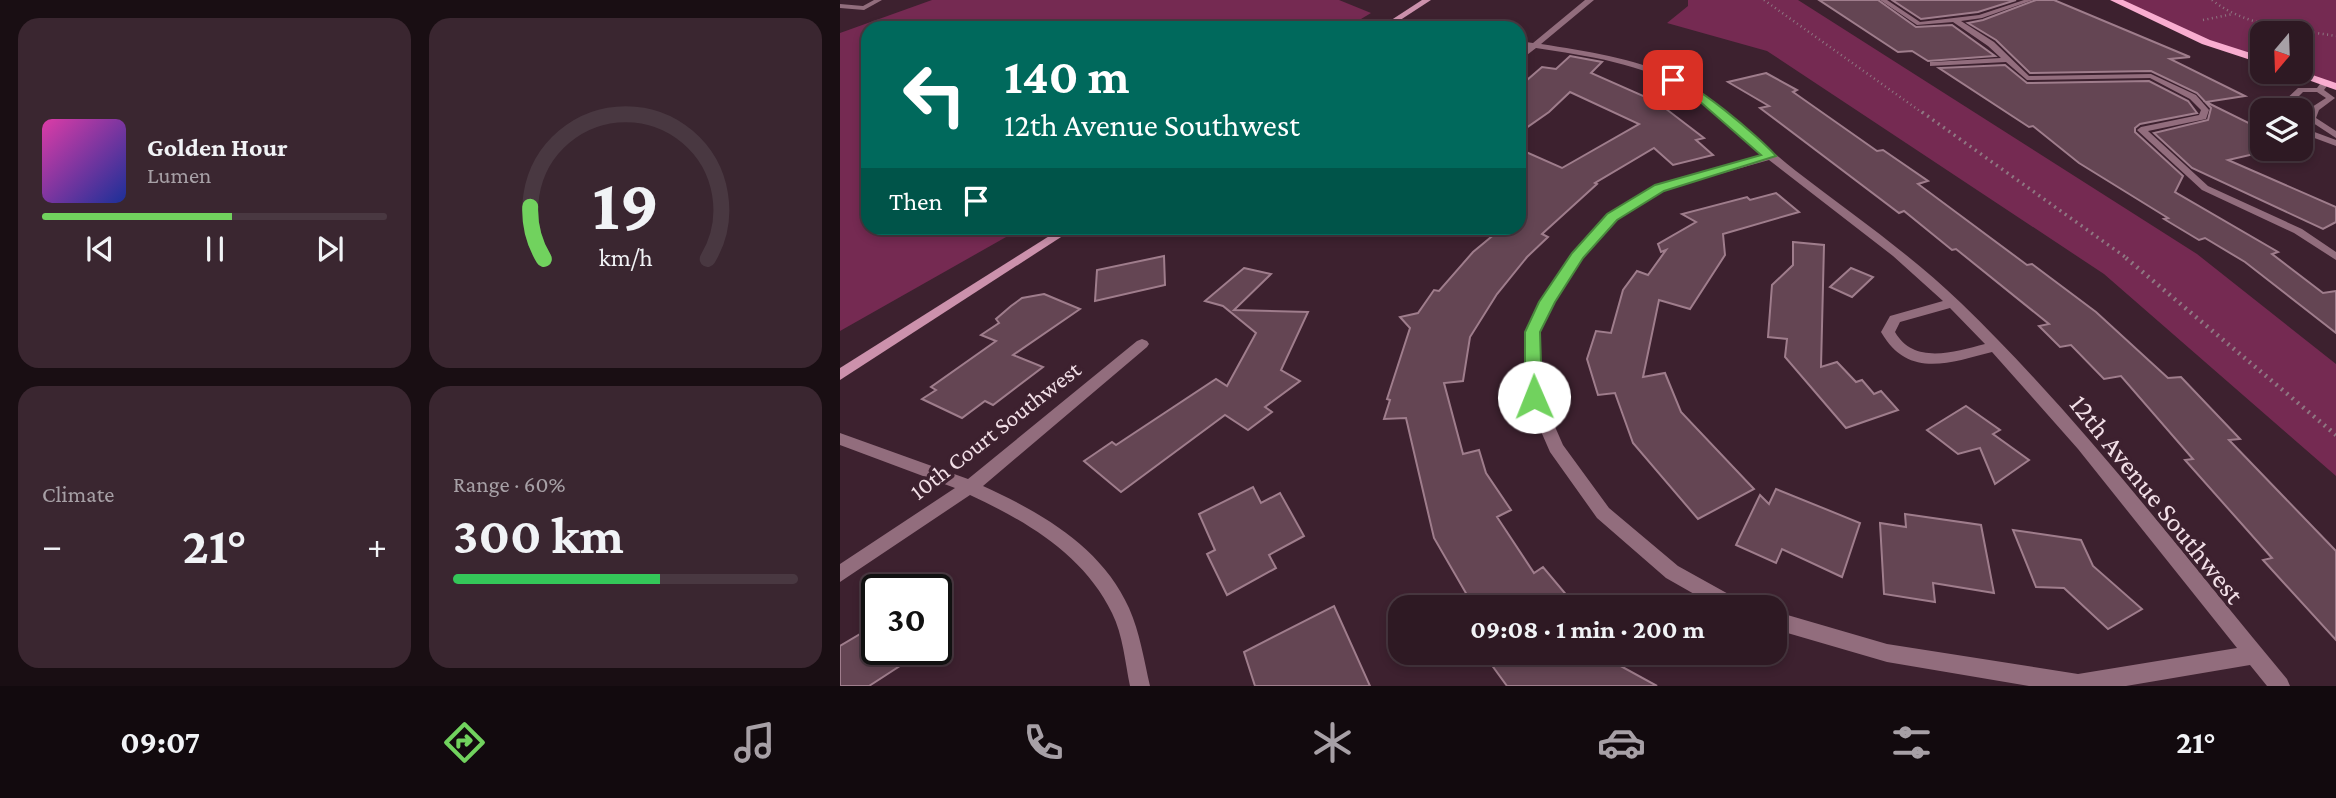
<!DOCTYPE html>
<html lang="en">
<head>
<meta charset="utf-8">
<style>
	body { margin:0; font-family:"Crimson Pro",serif; background:#3a2630; color:#f1f3f6; height:100vh; display:flex; flex-direction:column; font-size:26px; white-space:nowrap }
	* { box-sizing:border-box; margin:0 }
	p { font-size:23px; color:#a7a0a6 }
	.icon { flex:none; width:38px; height:38px; fill:none; stroke:currentColor; stroke-width:2; stroke-linecap:round; stroke-linejoin:round }
	.map { position:relative; flex:1; overflow:hidden }
	.panel { display:flex; flex-direction:column; gap:18px; padding:18px; background:#190e13; width:840px }
	.panel>* { flex:none }
	.hud { position:absolute; left:21px; top:21px; width:665px; height:214px; border-radius:21px; box-shadow:0 4px 10px #0003,0 0 0 2px #493841; background:#00695c; color:#fff; overflow:hidden }
	.needle { width:46px; rotate:199deg }
	.fabs { position:absolute; left:1410px; top:21px; display:grid; gap:14px }
	.fabs a { display:grid; place-items:center; width:63px; height:63px; border-radius:14px; background:#2e1923; box-shadow:0 4px 10px #0003,0 0 0 2px #493841; font-size:35px }
	.speed { position:absolute; left:21px; top:574px; display:flex; gap:14px; font-size:35px; font-weight:700; text-align:center }
	.speed>* { display:grid; place-content:center; width:91px; height:91px; border-radius:50%; background:#2e1923; box-shadow:0 4px 10px #0003,0 0 0 2px #493841; line-height:1 }
	.speed .limit { border:4px solid #111; border-radius:10px; background:#fff; color:#111 }
	.pin { position:absolute; display:grid; place-items:center; width:60px; height:60px; color:#fff; margin:-30px; border-radius:14px; box-shadow:0 4px 10px #0006 }
	.me { position:absolute; width:77px; margin:-38px; rotate:359deg; stroke-linejoin:round; filter:drop-shadow(0 0 5px #0008) }
	.turn { display:flex; align-items:center; gap:24px; height:147px; padding:0 28px; font-size:32px }
	.turn .icon { width:91px; height:91px; stroke-width:2.5 }
	.turn b { display:block; font-size:49px; line-height:60px }
	.then { display:flex; align-items:center; height:66px; padding:0 28px; background:#0003; gap:14px; font-size:26px }
	.big { font-size:52px; font-weight:700; line-height:1.1 }
	.panel .widget { flex:1; display:flex; flex-direction:column; justify-content:center; gap:10px; min-width:0; padding:0 24px; border-radius:21px; background:#3a2630 }
	.panel .dial { align-items:center; gap:0 }
	.dial svg { height:182px; overflow:visible; fill:none; stroke:#493841; stroke-width:7; stroke-linecap:round; text-anchor:middle }
	.dial text { fill:#f1f3f6; stroke:none }
	.song { display:flex; align-items:center; gap:21px }
	.cover { width:84px; height:84px; border-radius:10px; background:linear-gradient(135deg,hsl(320 70% 55%),hsl(230 70% 35%)) }
	.played { height:7px; border-radius:4px; background:linear-gradient(90deg,#71d25e 55%,#493841 55%) }
	.keys { display:flex; justify-content:space-around; direction:ltr }
	.heat { display:flex; justify-content:space-between; align-items:center; font-size:38px; direction:ltr }
	.charge { height:10px; border-radius:5px; background:linear-gradient(90deg,#34c759 60%,#493841 0) }
	.panel .tiles { flex:1; display:grid; gap:18px; grid-template-columns:repeat(2,1fr) }
	.trip { position:absolute; left:548px; top:595px; width:399px; height:70px; border-radius:21px; background:#2e1923; box-shadow:0 4px 10px #0003,0 0 0 2px #493841; font-weight:700; line-height:70px; text-align:center }
	.tabs { display:flex; height:112px; justify-content:space-around; align-items:center; background:#120a0e; color:#a7a0a6 }
	.tabs .icon { width:49px; height:49px }
	.tabs .active { color:#71d25e }
	.tabs b { font-size:32px; color:#f1f3f6 }
	main { display:flex; flex:1; min-height:0 }
	.map>svg:first-child { display:block }
</style>
</head>
<body>
<main>
<section class="panel">
<div class="tiles">
<div class="widget">
<div class="song"><i class="cover"></i><div><b>Golden Hour</b><p>Lumen</p></div></div>
<div class="played"></div>
<div class="keys"><svg class="icon" aria-label="previous" viewBox="0 0 24 24"><path d="M18 5L8 12l10 7zM5 5v14"/></svg><svg class="icon" aria-label="pause" viewBox="0 0 24 24"><path d="M8 5v14M16 5v14"/></svg><svg class="icon" aria-label="next" viewBox="0 0 24 24"><path d="M6 5l10 7-10 7zM19 5v14"/></svg></div>
</div>
<div class="widget dial"><svg viewBox="0 0 100 80">
<path d="M14 69A42 42 0 1 1 86 69"/>
<path d="M14 69A42 42 0 0 1 8 46" stroke="#71d25e"/>
<text x="50" y="56" font-size="32" font-weight="700">19</text>
<text x="50" y="72" font-size="11">km/h</text>
</svg></div>
<div class="widget"><p>Climate</p>
<div class="heat"><a>−</a><b class="big">21°</b><a>+</a></div>
</div>
<div class="widget"><p>Range · 60%</p><b class="big">300 km</b><div class="charge"></div></div>
</div>
</section>
<div class="map">
<svg width="1496" height="686" viewBox="0 0 1496 686">
	<rect width="100%" height="100%" fill="#3d212f"/>
	<g fill="#752a52">
		<path d="M92 0H499L531 13 506 28H28V228H182L0 331V33Z"/>
		<path d="M848 0H958L1357 254 1496 364V476L1264 274 927 51 827 23 848 6Z"/>
		<path d="M1275 0H1496V87L1461 72V33H1423V61L1366 42Z"/>
	</g>
	<g fill="#644553" stroke="#9f7d8c" stroke-width="2">
		<path d="M979 0H1038L1076 27 1112 25 1155 56 1088 61 1072 51 1058 52Z"/>
		<path d="M1052 0H1176L1138 12 1081 19Z"/>
		<path d="M1196 0H1214L1350 57 1330 59 1405 96 1366 102 1423 130V152L1388 160 1496 207V222L1483 229 1352 168 1314 133 1368 120 1371 108 1357 93 1311 71 1190 73 1156 40 1128 23 1143 20Z"/>
		<path d="M730 56 762 62 751 73 817 102 864 138 856 140 873 155 833 165 814 148 755 183 757 184 702 234 708 237 687 257 657 294 630 337 623 381 604 383 623 454 639 450 646 473 671 510 657 517 694 573 703 567 729 598 716 607H634L594 538 566 418 544 419 550 400 547 399 570 328 560 317 578 313 594 290 599 291 633 252 662 228H679V149L722 168 799 124 730 92 709 112 679 133V87L702 67 716 69Z"/>
		<path d="M1165 65 1187 83 1309 81 1348 101 1357 113 1300 124 1295 128V132L1343 176 1335 192 1438 252 1432 254 1483 293 1496 291V333L1405 262 1365 238 1359 240 1324 219 1328 218 1239 163 1193 126 1189 127 1099 68Z"/>
		<path d="M926 73 957 90 953 92 1037 151 1043 150 1088 181 1078 184 1187 265 1192 264 1256 312 1328 378 1341 377 1400 439 1389 440 1496 551V640L1423 560 1432 558 1345 460 1353 459 1281 376 1264 379 1231 345 1220 347 1199 326 1209 324 1116 249 1112 250 1064 211 1059 213 920 108 929 106 888 82Z"/>
		<path d="M936 193 959 212 883 234 885 255 850 309 819 300 803 377 825 373 841 412 914 489 858 519 793 443 775 393 758 395 747 359 756 331 771 333 783 290 797 271 808 275 826 250 821 252 818 244 856 222 842 214 907 197 910 200Z"/>
		<path d="M953 242 984 245 981 367 997 362 1016 382 1022 380 1034 394 1041 391 1058 410 1006 428 945 357 947 339 928 337 932 285 953 265Z"/>
		<path d="M324 256 325 285 255 301 257 270Z"/>
		<path d="M404 268 431 274 394 310 468 312 441 370 460 381 425 407 432 412 408 430 385 415 281 492 244 461 272 442 276 445 376 379 387 386 416 333 383 306 365 301Z"/>
		<path d="M1011 268 1033 277 1012 297 990 287Z"/>
		<path d="M204 294 240 309 173 355 203 367 153 405 145 401 122 418 82 399 96 390 91 387 156 341 141 335 159 323 156 319 171 306 182 298Z"/>
		<path d="M1126 406 1160 430 1153 434 1189 460 1155 484 1140 448 1118 454 1087 430Z"/>
		<path d="M413 487 421 503 440 493 464 536 429 555 436 568 387 595 367 554 375 550 359 514Z"/>
		<path d="M936 489 1020 523 1002 577 942 549 936 563 896 545 920 495 929 504Z"/>
		<path d="M1065 514 1141 525 1154 593 1093 583 1095 602 1044 594 1040 523 1066 527Z"/>
		<path d="M1173 530 1241 540 1253 566 1302 609 1268 629 1224 588 1196 587Z"/>
		<path d="M494 606 530 686H415L404 652Z"/>
		<path d="M37 624V649H86L29 686H0V646Z"/>
		<path d="M643 653H757L817 686H667Z"/>
	</g>
	<g fill="none" stroke-linecap="round" stroke-linejoin="round">
		<g stroke="#8f7782" stroke-width="2.5" stroke-dasharray="1 3.5" stroke-linecap="butt">
			<path d="M924 0 1084 114"/>
			<path d="M1372 0C1406 27 1454 29 1496 36"/>
			<path d="M1363 20 1393 14"/>
		</g>
		<path stroke="#8f7782" stroke-width="3.5" stroke-dasharray="2 4.5" stroke-linecap="butt" d="M1082 112 1288 259"/>
		<path stroke="#8f7782" stroke-width="4.5" stroke-dasharray="2 5" stroke-linecap="butt" d="M1286 258 1496 435"/>
		<g fill="#926d7d" fill-rule="evenodd">
			<path d="M34 0H42L24 10 0 8V4L23 6Z"/>
			<path d="M1040 0H1047L1080 22 1139 15 1184 0H1193L1142 18 1121 21 1154 42 1189 76 1311 74 1356 95 1369 110 1366 119 1308 131 1368 186 1462 229 1496 252V260L1454 233 1362 190 1297 130 1301 127 1359 115 1361 110 1350 99 1310 78 1187 80 1166 62 1090 66V62H1093L1161 58 1148 46 1113 22 1077 25Z"/>
			<path d="M1480 84H1486L1487 86 1484 90 1495 98 1479 110 1476 118 1496 131V138L1467 119 1472 107 1486 98 1477 92H1463L1448 107V110H1440L1441 104 1458 88H1477Z"/>
			<path d="M1461 127 1496 140V146L1461 133Z"/>
		</g>
		<g fill="#926d7d" fill-rule="evenodd">
			<path d="M745 0H754L701 44C746 51 793 58 834 77 881 99 916 140 956 171 1012 214 1070 254 1121 303 1240 418 1341 552 1447 679L1450 686H1427L1410 665 1286 686H1189L1047 662 934 629V611L1047 644 1238 674 1397 648 1238 449 1152 352C1109 363 1068 379 1041 332L1050 316 1103 301 1053 256 929 160 823 190 776 219 742 258 714 302 700 332 702 397 723 445 769 508 838 566 901 601 903 607H877L826 578 757 518 710 452 686 397V332L700 302 733 253 768 215 815 186 923 155C899 133 875 109 848 92 803 63 747 56 696 48L679 61V54L688 47 679 45V41L693 43ZM1110 308 1145 344C1114 352 1074 365 1055 332L1060 322Z"/>
			<path d="M549 21 584 26 588 28 552 25 548 23Z"/>
			<path d="M302 339 307 341 309 344 307 347 143 486C200 512 262 547 289 608 300 633 304 660 310 686H290C285 662 283 635 272 613 244 555 186 521 130 495L0 582V564L115 488 0 445V433L128 479 297 341Z"/>
		</g>
		<g fill="#cc91ac" fill-rule="evenodd">
			<path d="M582 0H591L548 28H539Z"/>
			<path d="M222 228H235L0 380V368Z"/>
		</g>
		<g fill="#f9add0" fill-rule="evenodd">
			<path d="M1270 0H1283L1370 40 1423 57V64L1362 44Z"/>
			<path d="M1461 71 1496 83V90L1446 72Z"/>
		</g>
	</g>
	<path fill="#71d25e" stroke="#49883d" stroke-width="2" d="M829 78C849 76 921 139 936 156L824 191 777 220 743 258 715 302 700 332 702 397 700 402H688L685 397V332L699 302 732 253 767 214 815 185 921 155 857 99 829 82Z"/>
	<g text-anchor="middle" dominant-baseline="central" stroke-width="7" stroke-linejoin="round" paint-order="stroke">
		<g font-size="24" fill="#f2dfe7" stroke="#3d212f">
			<text transform="translate(155 430) rotate(-38)">10th Court Southwest</text>
		</g>
		<g font-size="28" fill="#f2dfe7" stroke="#3d212f">
			<text transform="translate(1317 499) rotate(51)">12th Avenue Southwest</text>
		</g>
	</g>
</svg>
<div class="fabs">
<a><svg class="needle" viewBox="-14 -14 28 28"><path d="M0-13l5 13h-10z" fill="#e53935"/><path d="M0 13l5-13h-10z" fill="#a7a0a6"/></svg></a>
<a><svg class="icon" aria-label="layers" viewBox="0 0 24 24"><path d="M12 4l9 5-9 5-9-5zM3 14l9 5 9-5"/></svg></a>
</div>
<div class="speed"><div class="limit">30</div></div>
<div class="pin" style="left:833px;top:80px;background:#d93025"><svg class="icon" aria-label="arrive" viewBox="0 0 24 24"><path d="M6 21V4h12l-3 4 3 4H6"/></svg></div>
<svg class="me" style="left:694px;top:397px" viewBox="-20 -20 40 40"><circle r="19" fill="#fff"/><path d="M0-13L10 11 0 6-10 11z" fill="#71d25e"/></svg>
<div class="trip">09:08 · 1 min · 200 m</div>
<div class="hud">
<div class="turn"><svg class="icon" aria-label="left" viewBox="0 0 24 24"><path d="M17 20v-9H6M10 6l-5 5 5 5"/></svg><div><b>140 m</b>12th Avenue Southwest</div></div>
<div class="then">Then<svg class="icon" aria-label="arrive" viewBox="0 0 24 24"><path d="M6 21V4h12l-3 4 3 4H6"/></svg></div>
</div>
</div>
</main>
<nav class="tabs">
<b>09:07</b>
<svg class="icon active" aria-label="directions" viewBox="0 0 24 24"><path d="M12 3l9 9-9 9-9-9zM9 14v-3h6M13 9l2 2-2 2"/></svg>
<svg class="icon" aria-label="music" viewBox="0 0 24 24"><path d="M9 18V5l10-2v13"/><circle cx="6" cy="18" r="3"/><circle cx="16" cy="16" r="3"/></svg>
<svg class="icon" aria-label="phone" viewBox="0 0 24 24"><path d="M5 4h4l2 5-3 2q2 4 5 5l2-3 5 2v4C11 20 4 13 5 4z"/></svg>
<svg class="icon" aria-label="climate" viewBox="0 0 24 24"><path d="M12 3v18M4 7l16 10M4 17L20 7"/></svg>
<svg class="icon" aria-label="car" viewBox="0 0 24 24"><path d="M5 17H2v-5l4-1 3-4h7l3 4 3 1v5h-3M9 17h6M6 11h13"/><circle cx="7" cy="17" r="2"/><circle cx="17" cy="17" r="2"/></svg>
<svg class="icon" aria-label="filters" viewBox="0 0 24 24"><path d="M4 7h16M4 17h16"/><circle cx="9" cy="7" r="2"/><circle cx="15" cy="17" r="2"/></svg>
<b>21°</b>
</nav>
</body>
</html>
